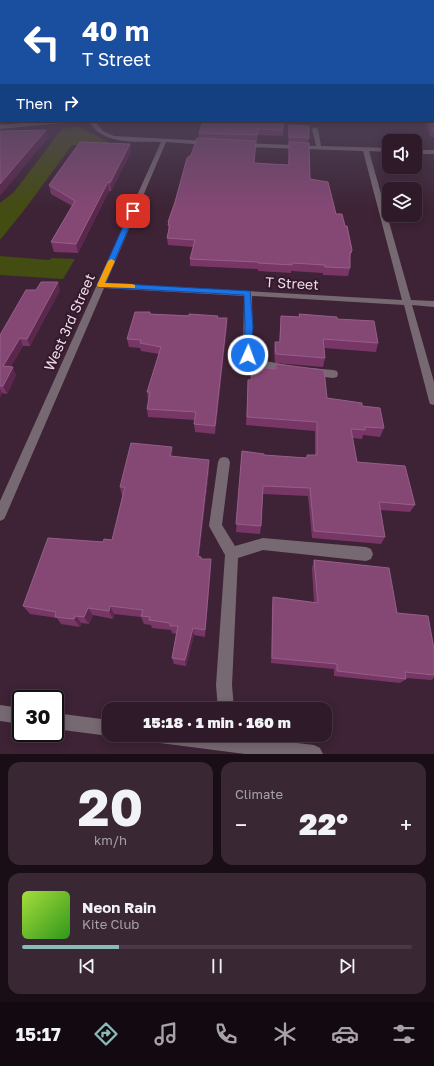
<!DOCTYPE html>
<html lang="en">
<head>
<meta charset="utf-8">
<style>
	body { margin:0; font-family:"Golos Text",sans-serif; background:#3a2734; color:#f1f3f6; height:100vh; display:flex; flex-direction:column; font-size:15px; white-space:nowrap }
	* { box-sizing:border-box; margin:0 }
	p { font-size:13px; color:#a7a1a8 }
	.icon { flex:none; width:22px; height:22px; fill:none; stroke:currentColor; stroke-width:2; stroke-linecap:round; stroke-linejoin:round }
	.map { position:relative; height:754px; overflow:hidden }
	.side { display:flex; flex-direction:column; gap:8px; padding:8px; background:#190e16; flex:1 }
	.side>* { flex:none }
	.banner { position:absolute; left:0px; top:0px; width:434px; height:122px; box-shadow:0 2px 10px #0003,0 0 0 1px #493845; background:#1a4fa0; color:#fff; overflow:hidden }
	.tools { position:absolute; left:382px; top:134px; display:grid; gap:8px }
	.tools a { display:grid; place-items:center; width:40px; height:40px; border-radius:8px; background:#2e1a28; box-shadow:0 2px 10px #0003,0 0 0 1px #493845; font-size:20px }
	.speed { position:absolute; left:12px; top:690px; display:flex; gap:8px; font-size:20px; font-weight:700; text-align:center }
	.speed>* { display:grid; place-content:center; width:52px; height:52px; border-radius:50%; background:#2e1a28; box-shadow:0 2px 10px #0003,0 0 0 1px #493845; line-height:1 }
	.speed .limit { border:2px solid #111; border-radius:6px; background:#fff; color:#111 }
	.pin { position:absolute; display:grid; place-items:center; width:34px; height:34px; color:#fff; margin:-17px; border-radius:8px; box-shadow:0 2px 6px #0006 }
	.me { position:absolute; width:44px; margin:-22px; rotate:2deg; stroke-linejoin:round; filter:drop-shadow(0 0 3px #0008) }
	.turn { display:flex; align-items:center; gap:14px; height:84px; padding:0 16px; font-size:18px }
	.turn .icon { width:52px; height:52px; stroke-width:2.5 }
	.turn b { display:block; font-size:28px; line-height:34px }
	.then { display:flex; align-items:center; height:38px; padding:0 16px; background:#0003; gap:8px; font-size:15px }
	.big { font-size:30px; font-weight:800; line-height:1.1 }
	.side .tile { flex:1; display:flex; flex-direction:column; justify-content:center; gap:6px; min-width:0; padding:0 14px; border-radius:12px; background:#3a2734 }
	.side .dial { align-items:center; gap:0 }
	.dial b { font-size:52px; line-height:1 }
	.song { display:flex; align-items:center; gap:12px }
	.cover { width:48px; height:48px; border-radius:6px; background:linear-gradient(135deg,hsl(80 70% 55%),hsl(110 70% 35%)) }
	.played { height:4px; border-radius:2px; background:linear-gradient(90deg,#8bbbb9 25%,#493845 25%) }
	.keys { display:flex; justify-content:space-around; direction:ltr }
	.heat { display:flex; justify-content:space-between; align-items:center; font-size:22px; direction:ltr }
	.side .tiles { flex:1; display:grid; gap:8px; grid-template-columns:1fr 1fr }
	.tile:last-child { grid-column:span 2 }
	.trip { position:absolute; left:102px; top:702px; width:230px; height:40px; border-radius:12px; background:#2e1a28; box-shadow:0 2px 10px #0003,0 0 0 1px #493845; font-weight:800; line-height:40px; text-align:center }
	.dock { display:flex; height:64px; justify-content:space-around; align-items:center; background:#120a10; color:#a7a1a8 }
	.dock .icon { width:28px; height:28px }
	.dock .current { color:#8bbbb9 }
	.dock b { font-size:18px; color:#f1f3f6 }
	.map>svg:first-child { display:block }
</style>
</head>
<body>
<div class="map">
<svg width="434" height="754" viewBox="0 0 434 754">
	<rect width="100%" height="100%" fill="#3d2335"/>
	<g fill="#434c11">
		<path d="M78 126 108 142 109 146 72 145 25 209 0 240V203L14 192 62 129Z"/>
		<path d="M0 256 49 260 52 258 75 259 63 279 0 275Z"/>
	</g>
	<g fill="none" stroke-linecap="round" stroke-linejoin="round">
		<g fill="#776972" fill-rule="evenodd">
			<path d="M47 121H66L63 123 0 129V125Z"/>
			<path d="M89 121H95L103 131 114 136 208 141 211 143 208 145 166 142 106 283 402 300 363 151 244 147 241 145 244 143 316 146 312 129 315 127 318 129 321 146 389 148V152L369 151 411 300 434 301V307L412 305 434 382V405L430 404 429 401 404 305 252 296 253 354 260 360 292 366 294 369 292 372 289 373 254 365 243 355 244 296 104 288 6 515 4 519 0 521V501L161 142C137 141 102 146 89 121Z"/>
			<rect x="415" y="150" width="19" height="4"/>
			<path d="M310 368 333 370 337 371 338 374 337 377 333 378 306 375 305 372 306 369Z"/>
			<path d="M224 457 228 458 230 462 222 525 235 546 263 538 366 547 371 549 373 554 371 559 366 561 263 550 238 558 232 685 234 709H218L216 685 225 555 209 526 218 462 220 458Z"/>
			<path d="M0 705 21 708V724L0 721Z"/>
			<path d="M55 713 109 720V735H112L109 736 55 729Z"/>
			<path d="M152 735H229L314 745 320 748 323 754H245L160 743 154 741Z"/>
		</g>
	</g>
	<g fill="#783667">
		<path d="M434 105V137H431L424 121H433Z"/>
		<path d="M203 121 283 130V136L258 135 257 141 199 138V133Z"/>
		<path d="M289 125 309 138 308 143 288 142Z"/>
		<path d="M256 141 254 163 288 165 289 142 310 179 336 214 351 253 350 260V268L348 276 323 275V273L291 271V273L258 271V269L190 266V259L193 247 168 245 167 238 168 232V222Z"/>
		<path d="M131 152 111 191H109L78 253 54 252 51 242 72 206 51 194 49 185Z"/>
		<path d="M36 290H60L30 346H23L10 367 16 375 7 394 2 393 0 397V335Z"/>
		<path d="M150 314 218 316V318L227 326 215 434 195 432 194 424 195 420 148 417 147 409 149 400H148L147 392 159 354 141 351 140 348 129 347 127 339Z"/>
		<path d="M299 314 337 319 378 343 376 352 324 348 325 358 323 367 275 363 274 350 275 342H279L281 316 299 317Z"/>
		<path d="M276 364 327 398 362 406 384 428 380 437 363 435 362 439 352 438 357 462 415 505 410 512 380 510 385 537 381 544 312 538 308 496 263 494 261 526 260 534 236 532 242 451 264 455 306 458 307 455H315V431L246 425 248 380H251L275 369Z"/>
		<path d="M173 456 209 470 199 556 211 568 205 637 194 635 186 666 174 664 172 658 176 634 172 633 171 630 152 628 151 625 144 624 141 617 114 614 113 619 93 615 89 624 81 623 80 627 61 624 57 618 30 614 23 606 103 542 112 540 122 496 120 487Z"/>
		<path d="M314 560 397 613 434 649V678L431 680 406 678V679L400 683 334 676V669L271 663 272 604 273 597 314 603 312 568Z"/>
	</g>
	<g fill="#5b274d">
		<path d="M46 130 48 138 0 196V184Z"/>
		<path d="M130 144 131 152 111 191 110 183Z"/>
		<path d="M108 182 109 191 78 253 76 244Z"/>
		<path d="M58 282 60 290 30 346 27 339Z"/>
		<path d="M227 318V326L215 434V426Z"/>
		<path d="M20 338 23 346 7 374 3 366Z"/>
		<path d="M13 367 16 375 7 394 3 386Z"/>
		<path d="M0 389 2 393 0 397Z"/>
		<path d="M172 447 173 458 170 456Z"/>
		<path d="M209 460V470L198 565V556Z"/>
		<path d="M211 559V568L205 637V630Z"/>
		<path d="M110 606 114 614 113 619 109 611Z"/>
		<path d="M88 608 93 615 89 624 84 617Z"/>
		<path d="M76 616 81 623 80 627 74 619Z"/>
		<path d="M193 628 194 635 186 666 185 660Z"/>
	</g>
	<g fill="#854875" stroke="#955f87">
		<path d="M433 105H434V131H433L428 121H433Z"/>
		<path d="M203 121H283V130L258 129 257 135 199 133Z"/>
		<path d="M289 125 309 126V138L289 137Z"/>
		<path d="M46 130 0 184V131Z"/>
		<path d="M197 138 256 141 254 163 289 165V142L309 143 310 179 328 182 336 214H342L345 226H347L352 250 351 253H350V268L325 267V265L292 263V265L258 263V262L190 259 195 240 167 238 170 225H168L169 222H168L175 202 187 158 191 155Z"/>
		<path d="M80 142 130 144 110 183 108 182 76 244 51 242 75 201 49 185Z"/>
		<path d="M41 282H58L27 339 20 338 3 366 13 367 3 386H0V335L26 290H36Z"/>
		<path d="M135 312H150V314L189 316V314L218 316 217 318H227L215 426 194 424 196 412 147 409 150 392H147L161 347 140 343 141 340 127 339Z"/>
		<path d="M299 314 337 317V319L374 321 378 343 323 339 325 358 276 354 275 342H280L281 316 300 317Z"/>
		<path d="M276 364 324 370 327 398 362 403V406L380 408 384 428 365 427V430L351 429 357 462 405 466 415 505 379 502 385 537 314 531 310 488 263 486 261 526 236 524 242 451 264 454V455L307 458V455H317V422L247 417 248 380H251L252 367 276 369Z"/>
		<path d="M131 443 172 447 170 456 209 460 198 556 201 557V559H211L205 630 193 628 185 660 172 658 178 626H170V623L149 620 150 617 141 616 143 610 110 606 109 611 88 608 84 617 76 616 74 619 55 617 56 612 23 606 48 538 103 542 104 539 112 540 125 487H120Z"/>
		<path d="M314 560 389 568 397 613 428 616 434 649V675L405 672 406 679 337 671V664L272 658 273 597 318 603Z"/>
	</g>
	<linearGradient id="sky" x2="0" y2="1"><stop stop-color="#22131d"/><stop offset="0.5" stop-color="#51455c"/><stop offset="1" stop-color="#51455c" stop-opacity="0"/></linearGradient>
	<rect width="434" height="210" fill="url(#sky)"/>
	<path fill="#1a73e8" stroke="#114b97" d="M133 209 136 211 105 283 250 291 253 326 251 357 248 358 244 355 245 326 244 295 98 287 97 285 130 211Z"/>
	<path fill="#f59e0b" d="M111 259 115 261 105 283 132 284 135 285V288L98 287 97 285 108 261Z"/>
	<g text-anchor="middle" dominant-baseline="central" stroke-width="4" stroke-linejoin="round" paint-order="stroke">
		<g font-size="14" fill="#eedce8" stroke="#33192b">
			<text transform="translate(292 283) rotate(3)">T Street</text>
			<text transform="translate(69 322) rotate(-66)">West 3rd Street</text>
		</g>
	</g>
</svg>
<div class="tools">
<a><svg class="icon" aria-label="sound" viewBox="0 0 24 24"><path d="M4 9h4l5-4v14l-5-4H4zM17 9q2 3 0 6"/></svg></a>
<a><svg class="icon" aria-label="layers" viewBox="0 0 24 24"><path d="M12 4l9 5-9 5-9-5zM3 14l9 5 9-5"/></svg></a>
</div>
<div class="speed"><div class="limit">30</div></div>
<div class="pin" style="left:133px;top:211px;background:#d93025"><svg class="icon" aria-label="arrive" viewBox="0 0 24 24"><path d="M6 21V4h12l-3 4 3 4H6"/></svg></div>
<svg class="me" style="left:248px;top:355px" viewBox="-20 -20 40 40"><circle r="17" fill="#1a73e8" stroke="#fff" stroke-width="3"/><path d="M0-11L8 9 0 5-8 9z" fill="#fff"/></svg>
<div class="trip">15:18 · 1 min · 160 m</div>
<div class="banner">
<div class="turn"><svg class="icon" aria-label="left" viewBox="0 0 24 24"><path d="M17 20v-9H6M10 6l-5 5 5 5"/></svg><div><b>40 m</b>T Street</div></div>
<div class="then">Then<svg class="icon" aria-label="right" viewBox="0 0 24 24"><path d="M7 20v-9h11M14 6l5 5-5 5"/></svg></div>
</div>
</div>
<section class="side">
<div class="tiles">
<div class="tile dial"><b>20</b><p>km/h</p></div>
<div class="tile"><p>Climate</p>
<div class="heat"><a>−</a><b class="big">22°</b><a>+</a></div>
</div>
<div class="tile">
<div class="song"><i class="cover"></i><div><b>Neon Rain</b><p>Kite Club</p></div></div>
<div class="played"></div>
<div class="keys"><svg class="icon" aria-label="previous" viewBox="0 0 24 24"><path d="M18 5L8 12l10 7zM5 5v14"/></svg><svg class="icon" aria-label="pause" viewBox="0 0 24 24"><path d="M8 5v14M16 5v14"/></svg><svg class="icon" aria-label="next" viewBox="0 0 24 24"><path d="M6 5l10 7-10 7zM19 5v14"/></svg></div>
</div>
</div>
</section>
<nav class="dock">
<b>15:17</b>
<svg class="icon current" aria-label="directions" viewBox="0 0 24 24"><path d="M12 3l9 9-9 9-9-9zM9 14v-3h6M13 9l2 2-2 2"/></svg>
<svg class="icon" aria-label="music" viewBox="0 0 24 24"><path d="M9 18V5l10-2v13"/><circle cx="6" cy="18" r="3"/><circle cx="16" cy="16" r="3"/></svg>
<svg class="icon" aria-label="phone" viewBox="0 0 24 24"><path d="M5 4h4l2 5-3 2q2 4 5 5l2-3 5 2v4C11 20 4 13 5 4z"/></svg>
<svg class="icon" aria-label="climate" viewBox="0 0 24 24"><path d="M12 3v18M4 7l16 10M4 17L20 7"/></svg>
<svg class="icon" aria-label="car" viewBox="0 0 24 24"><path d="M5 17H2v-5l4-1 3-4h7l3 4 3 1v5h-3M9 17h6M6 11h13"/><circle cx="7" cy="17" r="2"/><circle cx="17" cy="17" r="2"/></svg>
<svg class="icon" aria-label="filters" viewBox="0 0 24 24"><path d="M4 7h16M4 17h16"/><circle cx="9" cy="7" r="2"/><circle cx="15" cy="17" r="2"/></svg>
</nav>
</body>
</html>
